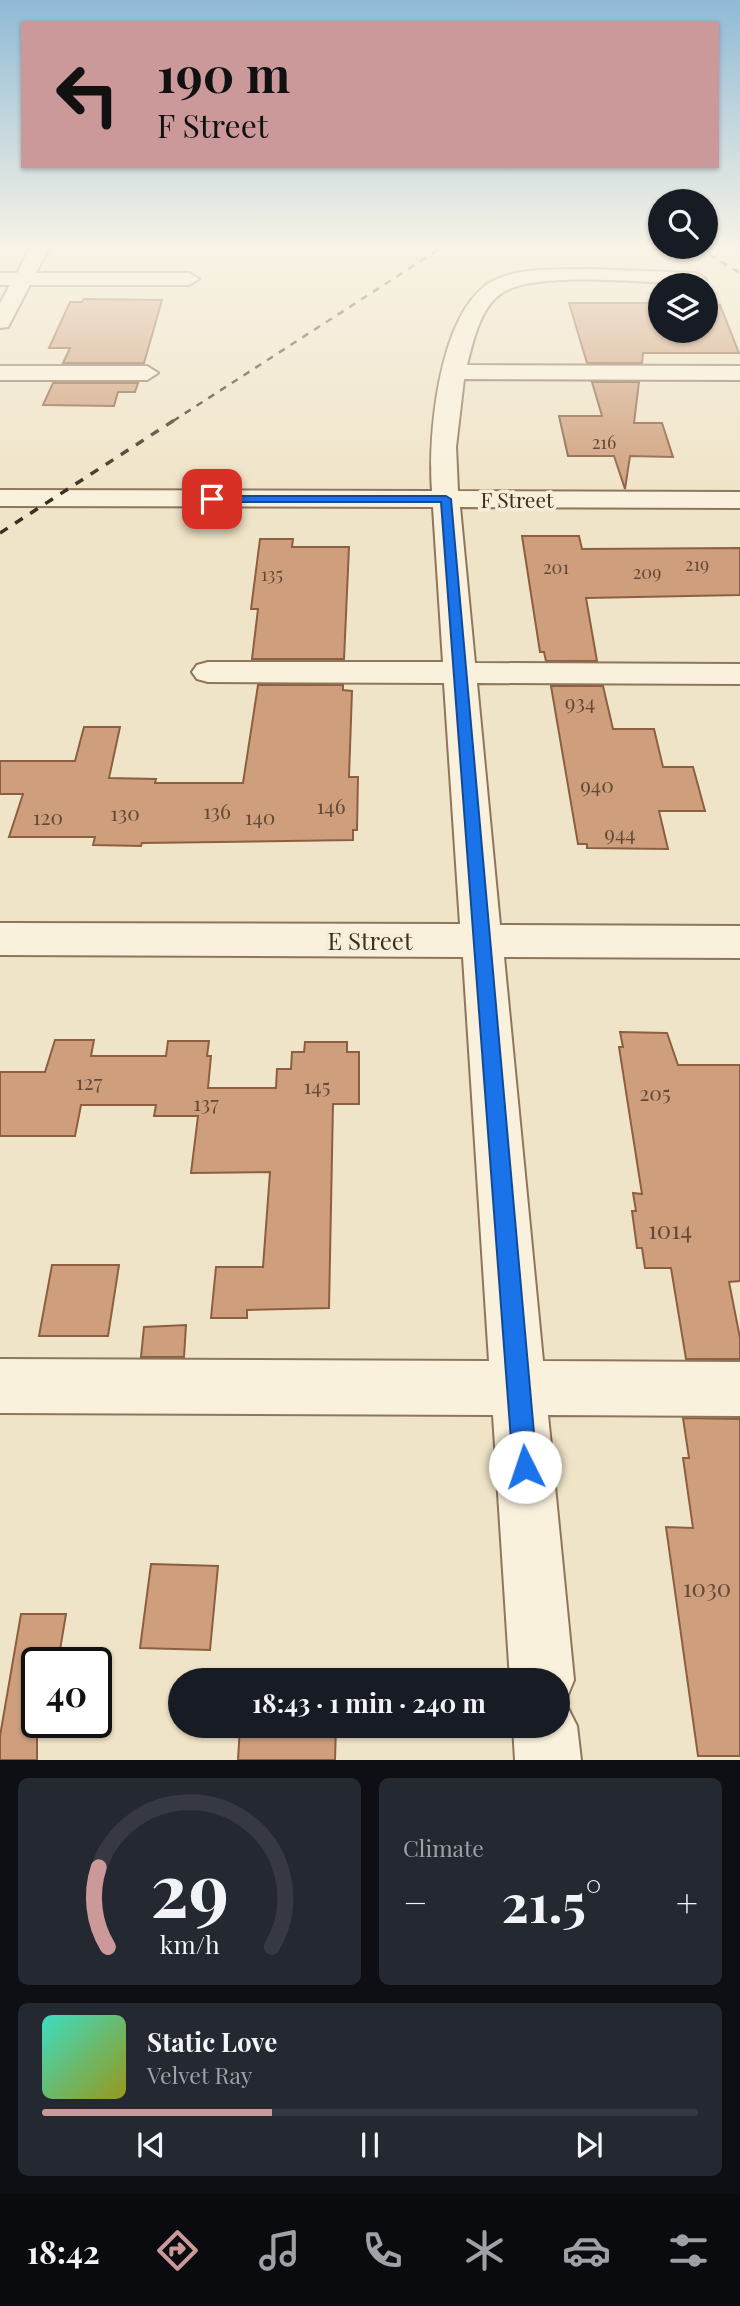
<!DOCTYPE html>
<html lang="en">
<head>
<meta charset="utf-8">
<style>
	body { margin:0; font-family:"Playfair Display",serif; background:#242831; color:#f1f3f6; height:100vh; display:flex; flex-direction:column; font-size:26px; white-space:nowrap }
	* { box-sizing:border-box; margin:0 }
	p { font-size:23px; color:#9ea1a6 }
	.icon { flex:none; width:38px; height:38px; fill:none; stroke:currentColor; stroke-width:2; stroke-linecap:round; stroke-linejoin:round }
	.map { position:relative; height:1760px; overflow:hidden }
	.panel { display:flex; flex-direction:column; gap:18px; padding:18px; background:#0d0f14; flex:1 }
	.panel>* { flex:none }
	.hud { position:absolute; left:21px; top:21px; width:698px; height:147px; border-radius:0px; box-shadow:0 2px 5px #0004; background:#cc999b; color:#111; overflow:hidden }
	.fabs { position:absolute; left:648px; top:189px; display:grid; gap:14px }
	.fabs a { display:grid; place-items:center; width:70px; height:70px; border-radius:50%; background:#171b24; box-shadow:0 2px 5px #0004; font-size:35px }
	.speed { position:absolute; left:21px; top:1647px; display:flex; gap:14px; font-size:35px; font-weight:700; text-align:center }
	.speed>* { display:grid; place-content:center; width:91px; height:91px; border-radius:50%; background:#171b24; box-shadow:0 2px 5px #0004; line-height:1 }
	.speed .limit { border:4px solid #111; border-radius:10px; background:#fff; color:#111 }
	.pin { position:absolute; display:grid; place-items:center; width:60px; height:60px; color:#fff; margin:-30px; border-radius:14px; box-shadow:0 4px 10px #0006 }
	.me { position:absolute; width:77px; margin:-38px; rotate:356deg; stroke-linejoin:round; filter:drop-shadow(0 0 5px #0008) }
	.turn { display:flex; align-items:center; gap:24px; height:147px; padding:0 21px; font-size:32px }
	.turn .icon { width:91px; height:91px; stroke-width:2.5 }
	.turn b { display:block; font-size:49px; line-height:60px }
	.big { font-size:52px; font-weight:700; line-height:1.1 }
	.panel .tile { flex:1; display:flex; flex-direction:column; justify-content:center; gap:10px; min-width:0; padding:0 24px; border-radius:10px; background:#242831 }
	.panel .dial { align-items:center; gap:0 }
	.dial svg { height:182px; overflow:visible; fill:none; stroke:#363941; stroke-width:7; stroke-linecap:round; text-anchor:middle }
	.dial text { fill:#f1f3f6; stroke:none }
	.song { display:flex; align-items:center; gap:21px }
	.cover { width:84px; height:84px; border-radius:10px; background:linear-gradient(135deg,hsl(170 70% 55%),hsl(60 70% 35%)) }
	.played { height:7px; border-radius:4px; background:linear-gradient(90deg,#cc999b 35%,#363941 35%) }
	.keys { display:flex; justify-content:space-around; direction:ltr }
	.heat { display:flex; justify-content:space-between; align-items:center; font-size:38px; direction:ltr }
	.panel .tiles { flex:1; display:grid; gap:18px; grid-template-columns:1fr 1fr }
	.tile:last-child { grid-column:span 2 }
	.trip { position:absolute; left:168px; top:1668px; width:402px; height:70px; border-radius:35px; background:#171b24; box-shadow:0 2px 5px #0004; font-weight:700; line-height:70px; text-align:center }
	.dock { display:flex; height:112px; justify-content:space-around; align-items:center; background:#090b0e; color:#9ea1a6 }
	.dock .icon { width:49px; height:49px }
	.dock .on { color:#cc999b }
	.dock b { font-size:32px; color:#f1f3f6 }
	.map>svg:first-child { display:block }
</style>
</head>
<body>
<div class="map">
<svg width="740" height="1760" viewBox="0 0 740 1760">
	<rect width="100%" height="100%" fill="#f0e4c8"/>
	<g fill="#cf9f7d" stroke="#8d5f41" stroke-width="2">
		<path d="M84 299 162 300 144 363H63L70 348H49L70 302H82Z"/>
		<path d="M569 303H658L660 331H705V304L720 305 739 353H643L642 363H587Z"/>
		<path d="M592 382H639L634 423H662L673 457 630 456 625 489 614 456H568L559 416H602Z"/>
		<path d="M53 383H138L135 392H118L114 406 43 405Z"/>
		<path d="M522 536H579L582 549 740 548V595L586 598 597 661H546L544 652H540Z"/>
		<path d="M260 539H293L292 547H349L344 659H252L258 609H251Z"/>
		<path d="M258 685H343V690L352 691 349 777H358L357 830H353V840L142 843 141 846 93 845 95 837H9L23 794H0V761H75L84 727H120L109 778 156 779 155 783H243Z"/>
		<path d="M551 686H603L613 729H654L663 767H693L705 811H659L668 849 587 848V844H578Z"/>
		<path d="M620 1032 667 1033 678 1065H740V1281L729 1282 740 1338V1359H686L671 1268H645L642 1248H637L632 1211H636L633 1193 642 1194 619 1047H623Z"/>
		<path d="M55 1040H94L91 1056H166L168 1041H209L207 1056H211L208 1088H276L277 1069H291L292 1052H304L305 1042H347V1052H359V1104H333L329 1308 247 1310V1318H211L216 1267H263L270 1172 191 1173 198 1116H154L156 1105H81L75 1136H0V1072H45Z"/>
		<path d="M52 1265H119L108 1336H39Z"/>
		<path d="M186 1325 184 1357H141L144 1327Z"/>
		<path d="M683 1418 740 1419V1756H698L666 1527 693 1528 683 1458H689Z"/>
		<path d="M151 1564 218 1566 210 1650 140 1648Z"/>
		<path d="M21 1614H66L58 1662H37V1760H0V1736Z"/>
		<path d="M240 1726H336L335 1760H238Z"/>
	</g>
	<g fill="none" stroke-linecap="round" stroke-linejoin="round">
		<g stroke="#8d765c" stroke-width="4">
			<g id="minor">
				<path d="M31 246H50L36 273H189L199 279 189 285H30L8 327 0 328V303L10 285H0V273H17Z"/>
				<path d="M591 269 696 273 706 279 696 285C653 283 536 270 502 293 480 307 473 342 467 365L740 366V380L464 379 456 447 458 491 740 492V508L460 507 475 663 740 664V684L477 683 500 925 740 926V958L504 957 543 1361 740 1362V1416L548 1415 574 1680 565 1702 577 1726 581 1760H515L513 1726H558V1680H510L493 1415 0 1413V1359L489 1361 463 957 0 955V923L460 924 444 683 208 682 197 679 192 672 197 665 208 662H443L433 507 0 506V490L432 491C428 436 438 321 486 285 513 266 560 270 591 269Z"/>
				<path d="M0 366H147L158 373 147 380H0Z"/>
			</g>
		</g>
		<use href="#minor" fill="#faf1dc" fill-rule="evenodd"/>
		<g stroke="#3d2e20" stroke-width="2.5" stroke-dasharray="7 7" stroke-linecap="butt">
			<path d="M697 247 740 273"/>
			<path d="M173 421 444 246"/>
		</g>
		<path stroke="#3d2e20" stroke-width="3.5" stroke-dasharray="9 9" stroke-linecap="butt" d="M0 533 176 419"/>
	</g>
	<linearGradient id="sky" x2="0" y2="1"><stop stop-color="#8fbad6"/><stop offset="0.5" stop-color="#f8f3e6"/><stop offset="1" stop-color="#f8f3e6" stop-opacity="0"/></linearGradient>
	<rect width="740" height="493" fill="url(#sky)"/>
	<path fill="#1a73e8" stroke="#114b97" stroke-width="2" d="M446 496 451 499 537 1467 533 1475 525 1478 517 1475 513 1467 441 502H212L207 499 212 496Z"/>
	<g text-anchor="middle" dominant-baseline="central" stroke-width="7" stroke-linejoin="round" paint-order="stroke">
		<g font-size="18" fill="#624a37">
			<text x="604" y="442">216</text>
			<text x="697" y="564">219</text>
			<text x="556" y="567">201</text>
			<text x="647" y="572">209</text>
			<text x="272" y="574">135</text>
		</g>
		<g font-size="21" fill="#3d2e20" stroke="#f7eed8">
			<text x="517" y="499">F Street</text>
		</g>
		<g font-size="21" fill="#624a37">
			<text x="580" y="701">934</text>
			<text x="597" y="784">940</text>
			<text x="331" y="805">146</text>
			<text x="217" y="810">136</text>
			<text x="125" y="812">130</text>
			<text x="48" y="816">120</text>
			<text x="260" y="816">140</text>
			<text x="620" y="832">944</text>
			<text x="89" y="1081">127</text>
			<text x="317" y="1085">145</text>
			<text x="655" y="1092">205</text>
			<text x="206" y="1102">137</text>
		</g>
		<g font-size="24" fill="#3d2e20" stroke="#f7eed8">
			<text x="370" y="940">E Street</text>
		</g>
		<g font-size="24" fill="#624a37">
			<text x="670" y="1229">1014</text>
			<text x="707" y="1587">1030</text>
		</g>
	</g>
</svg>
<div class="fabs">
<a><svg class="icon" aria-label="search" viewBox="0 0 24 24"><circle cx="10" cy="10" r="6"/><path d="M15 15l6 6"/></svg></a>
<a><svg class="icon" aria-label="layers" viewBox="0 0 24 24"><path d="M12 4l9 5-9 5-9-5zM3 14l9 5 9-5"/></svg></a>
</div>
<div class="speed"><div class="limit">40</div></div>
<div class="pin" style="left:212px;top:499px;background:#d93025"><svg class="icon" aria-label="arrive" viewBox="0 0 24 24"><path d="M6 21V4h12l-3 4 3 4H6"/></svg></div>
<svg class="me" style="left:525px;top:1467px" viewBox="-20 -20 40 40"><circle r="19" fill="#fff"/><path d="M0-13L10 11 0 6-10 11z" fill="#1a73e8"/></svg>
<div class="trip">18:43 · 1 min · 240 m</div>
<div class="hud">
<div class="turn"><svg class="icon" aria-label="left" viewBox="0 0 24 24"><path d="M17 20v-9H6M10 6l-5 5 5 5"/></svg><div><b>190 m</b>F Street</div></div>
</div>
</div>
<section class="panel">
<div class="tiles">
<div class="tile dial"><svg viewBox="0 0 100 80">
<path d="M14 69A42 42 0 1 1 86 69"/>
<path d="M14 69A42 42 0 0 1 10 34" stroke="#cc999b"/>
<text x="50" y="56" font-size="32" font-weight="700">29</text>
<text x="50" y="72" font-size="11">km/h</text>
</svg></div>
<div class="tile"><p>Climate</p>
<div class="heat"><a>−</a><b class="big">21.5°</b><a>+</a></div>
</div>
<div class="tile">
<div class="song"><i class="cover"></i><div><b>Static Love</b><p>Velvet Ray</p></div></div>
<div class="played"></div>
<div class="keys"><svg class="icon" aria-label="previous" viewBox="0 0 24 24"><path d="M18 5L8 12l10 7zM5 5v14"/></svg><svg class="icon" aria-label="pause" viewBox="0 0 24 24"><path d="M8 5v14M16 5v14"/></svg><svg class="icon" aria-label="next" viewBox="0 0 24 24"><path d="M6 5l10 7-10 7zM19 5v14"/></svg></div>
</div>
</div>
</section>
<nav class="dock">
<b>18:42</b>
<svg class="icon on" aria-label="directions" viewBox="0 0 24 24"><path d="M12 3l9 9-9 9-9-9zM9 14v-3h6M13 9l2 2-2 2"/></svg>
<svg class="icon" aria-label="music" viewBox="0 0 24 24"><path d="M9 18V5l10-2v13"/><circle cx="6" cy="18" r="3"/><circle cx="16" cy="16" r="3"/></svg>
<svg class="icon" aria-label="phone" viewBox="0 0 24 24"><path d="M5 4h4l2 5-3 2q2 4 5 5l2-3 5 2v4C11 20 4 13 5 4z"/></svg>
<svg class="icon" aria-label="climate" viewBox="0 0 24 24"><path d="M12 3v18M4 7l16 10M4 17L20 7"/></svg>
<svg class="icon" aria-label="car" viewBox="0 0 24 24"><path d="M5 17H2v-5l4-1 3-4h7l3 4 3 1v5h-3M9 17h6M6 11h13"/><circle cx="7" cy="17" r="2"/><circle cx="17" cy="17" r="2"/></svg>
<svg class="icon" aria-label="filters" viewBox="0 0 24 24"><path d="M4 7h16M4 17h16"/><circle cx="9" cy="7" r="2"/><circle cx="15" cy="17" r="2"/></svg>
</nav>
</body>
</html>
